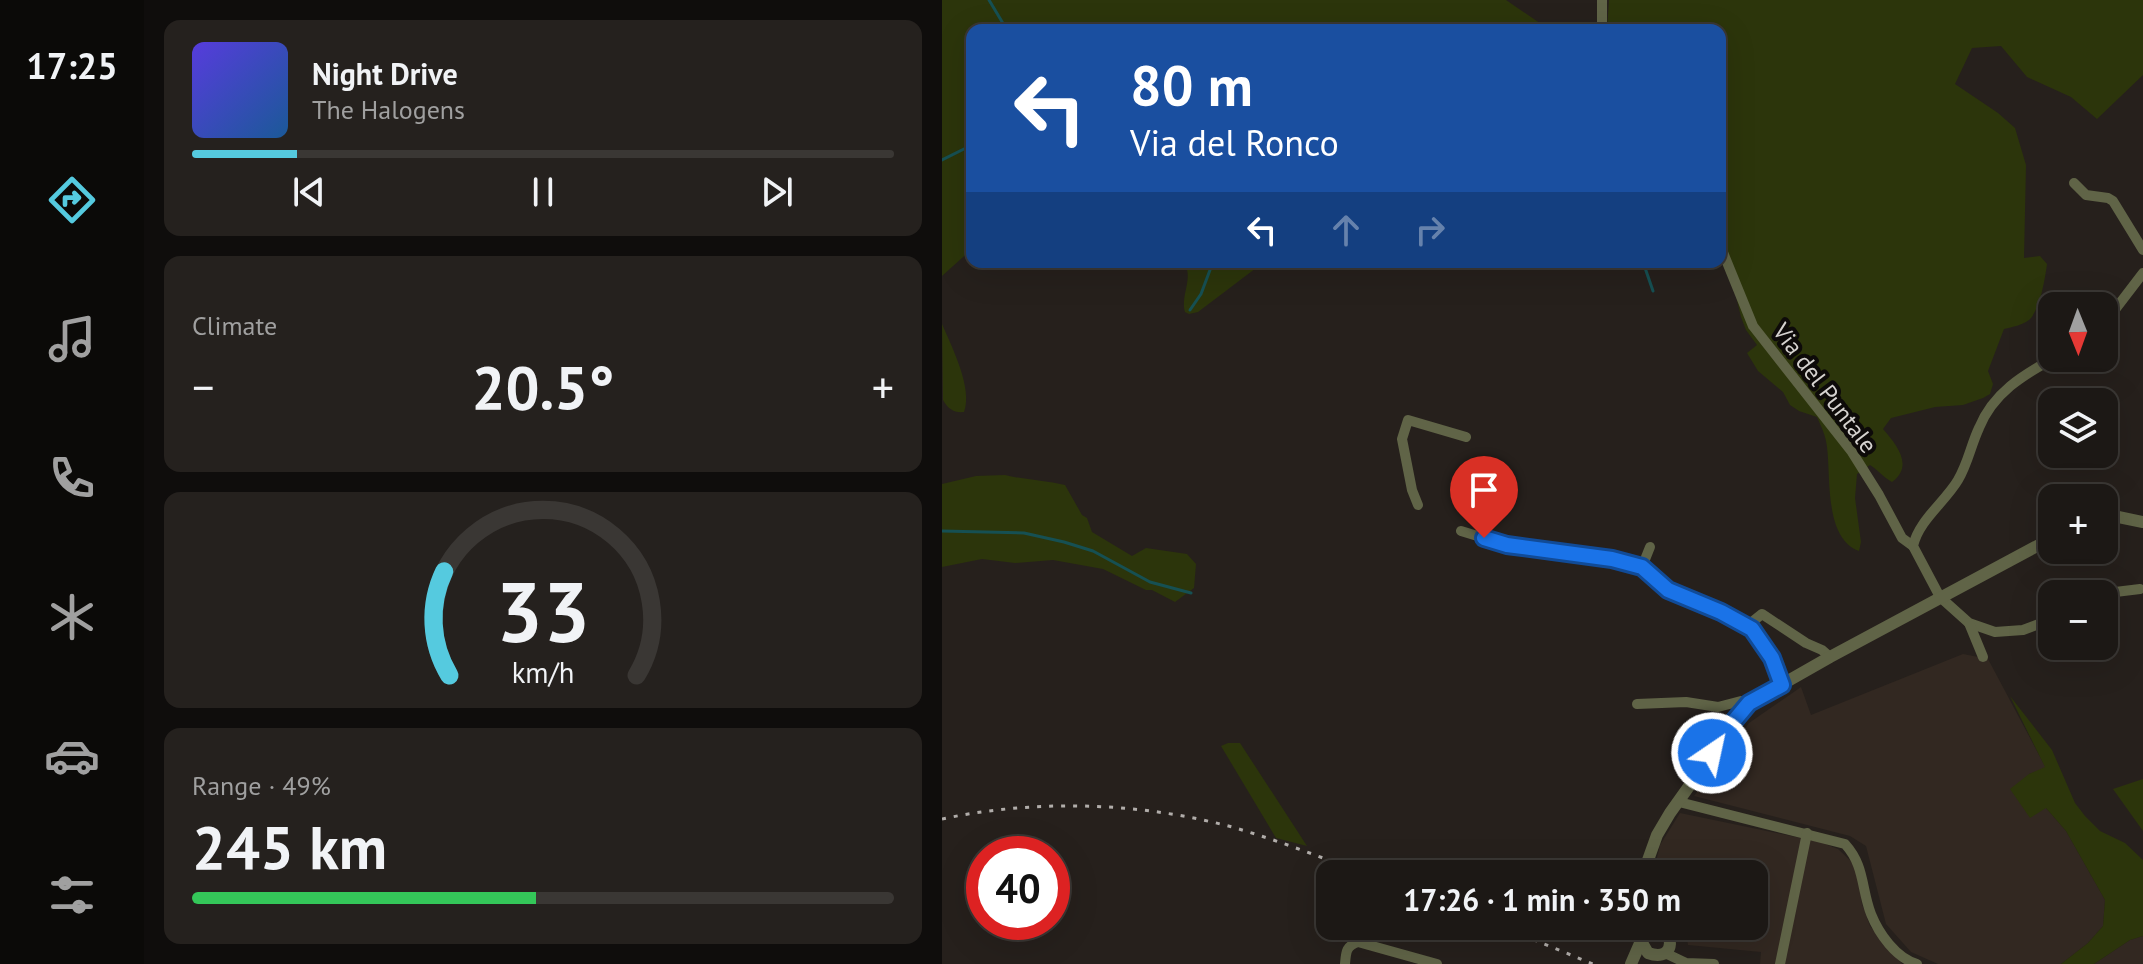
<!DOCTYPE html>
<html lang="en">
<head>
<meta charset="utf-8">
<style>
	body { margin:0; font-family:"PT Sans",sans-serif; background:#25211e; color:#f1f3f6; height:100vh; display:flex; flex-direction:column; font-size:30px; white-space:nowrap }
	* { box-sizing:border-box; margin:0 }
	p { font-size:26px; color:#a0a0a0 }
	.icon { flex:none; width:44px; height:44px; fill:none; stroke:currentColor; stroke-width:2; stroke-linecap:round; stroke-linejoin:round }
	.map { position:relative; flex:1; overflow:hidden }
	.panel { display:flex; flex-direction:column; gap:20px; padding:20px; background:#0f0d0c; width:798px }
	.panel>* { flex:none }
	.banner { position:absolute; left:24px; top:24px; width:760px; height:244px; border-radius:16px; box-shadow:0 8px 32px #0002,0 0 0 2px #3a3734; background:#1a4fa0; color:#fff; overflow:hidden }
	.needle { width:52px; rotate:179deg }
	.fabs { position:absolute; left:1096px; top:292px; display:grid; gap:16px }
	.fabs a { display:grid; place-items:center; width:80px; height:80px; border-radius:16px; background:#1c1815; box-shadow:0 8px 32px #0002,0 0 0 2px #3a3734; font-size:40px }
	.speed { position:absolute; left:24px; top:836px; display:flex; gap:16px; font-size:40px; font-weight:700; text-align:center }
	.speed>* { display:grid; place-content:center; width:104px; height:104px; border-radius:50%; background:#1c1815; box-shadow:0 8px 32px #0002,0 0 0 2px #3a3734; line-height:1 }
	.speed .limit { border:12px solid #d22; background:#fff; color:#111 }
	.pin { position:absolute; display:grid; place-items:center; width:68px; height:68px; color:#fff; margin:-82px -34px; border-radius:50% 50% 50% 0; rotate:-45deg; box-shadow:0 0 8px #0007 }
	.pin .icon { rotate:45deg }
	.me { position:absolute; width:88px; margin:-44px; rotate:34deg; stroke-linejoin:round; filter:drop-shadow(0 0 6px #0008) }
	.turn { display:flex; align-items:center; gap:28px; height:168px; padding:0 32px; font-size:36px }
	.turn .icon { width:104px; height:104px; stroke-width:2.5 }
	.turn b { display:block; font-size:56px; line-height:68px }
	.lanes { display:flex; align-items:center; height:76px; padding:0 32px; background:#0003; justify-content:center; gap:40px; direction:ltr }
	.lanes .off { opacity:.35 }
	.big { font-size:60px; font-weight:800; line-height:1.1 }
	.panel .widget { flex:1; display:flex; flex-direction:column; justify-content:center; gap:12px; min-width:0; padding:0 28px; border-radius:16px; background:#25211e }
	.panel .dial { align-items:center; gap:0 }
	.dial svg { height:208px; overflow:visible; fill:none; stroke:#3a3734; stroke-width:7; stroke-linecap:round; text-anchor:middle }
	.dial text { fill:#f1f3f6; stroke:none }
	.song { display:flex; align-items:center; gap:24px }
	.cover { width:96px; height:96px; border-radius:12px; background:linear-gradient(135deg,hsl(250 70% 55%),hsl(210 70% 35%)) }
	.played { height:8px; border-radius:4px; background:linear-gradient(90deg,#55cadf 15%,#3a3734 15%) }
	.keys { display:flex; justify-content:space-around; direction:ltr }
	.heat { display:flex; justify-content:space-between; align-items:center; font-size:44px; direction:ltr }
	.charge { height:12px; border-radius:6px; background:linear-gradient(90deg,#34c759 49%,#3a3734 0) }
	.trip { position:absolute; left:374px; top:860px; width:452px; height:80px; border-radius:16px; background:#1c1815; box-shadow:0 8px 32px #0002,0 0 0 2px #3a3734; font-weight:800; line-height:80px; text-align:center }
	main { display:flex; flex:1; min-height:0 }
	.menu { display:flex; flex-direction:column; width:144px; justify-content:space-around; align-items:center; background:#0b0a08; color:#a0a0a0 }
	.menu .icon { width:56px; height:56px }
	.menu .on { color:#55cadf }
	.menu b { font-size:36px; color:#f1f3f6 }
	.map>svg:first-child { display:block }
</style>
</head>
<body>
<main>
<nav class="menu">
<b>17:25</b>
<svg class="icon on" aria-label="directions" viewBox="0 0 24 24"><path d="M12 3l9 9-9 9-9-9zM9 14v-3h6M13 9l2 2-2 2"/></svg>
<svg class="icon" aria-label="music" viewBox="0 0 24 24"><path d="M9 18V5l10-2v13"/><circle cx="6" cy="18" r="3"/><circle cx="16" cy="16" r="3"/></svg>
<svg class="icon" aria-label="phone" viewBox="0 0 24 24"><path d="M5 4h4l2 5-3 2q2 4 5 5l2-3 5 2v4C11 20 4 13 5 4z"/></svg>
<svg class="icon" aria-label="climate" viewBox="0 0 24 24"><path d="M12 3v18M4 7l16 10M4 17L20 7"/></svg>
<svg class="icon" aria-label="car" viewBox="0 0 24 24"><path d="M5 17H2v-5l4-1 3-4h7l3 4 3 1v5h-3M9 17h6M6 11h13"/><circle cx="7" cy="17" r="2"/><circle cx="17" cy="17" r="2"/></svg>
<svg class="icon" aria-label="filters" viewBox="0 0 24 24"><path d="M4 7h16M4 17h16"/><circle cx="9" cy="7" r="2"/><circle cx="15" cy="17" r="2"/></svg>
</nav>
<section class="panel">
<div class="widget">
<div class="song"><i class="cover"></i><div><b>Night Drive</b><p>The Halogens</p></div></div>
<div class="played"></div>
<div class="keys"><svg class="icon" aria-label="previous" viewBox="0 0 24 24"><path d="M18 5L8 12l10 7zM5 5v14"/></svg><svg class="icon" aria-label="pause" viewBox="0 0 24 24"><path d="M8 5v14M16 5v14"/></svg><svg class="icon" aria-label="next" viewBox="0 0 24 24"><path d="M6 5l10 7-10 7zM19 5v14"/></svg></div>
</div>
<div class="widget"><p>Climate</p>
<div class="heat"><a>−</a><b class="big">20.5°</b><a>+</a></div>
</div>
<div class="widget dial"><svg viewBox="0 0 100 80">
<path d="M14 69A42 42 0 1 1 86 69"/>
<path d="M14 69A42 42 0 0 1 12 29" stroke="#55cadf"/>
<text x="50" y="56" font-size="32" font-weight="700">33</text>
<text x="50" y="72" font-size="11">km/h</text>
</svg></div>
<div class="widget"><p>Range · 49%</p><b class="big">245 km</b><div class="charge"></div></div>
</section>
<div class="map">
<svg width="1201" height="964" viewBox="0 0 1201 964">
	<rect width="100%" height="100%" fill="#26201c"/>
	<g fill="#322821">
		<path d="M1021 654 1046 659 1104 768 1087 774 1104 808 1124 831 1163 900 1161 926 1146 943 1119 964H996L969 952 944 924 924 846 908 836 752 796 807 723 859 687 869 715Z"/>
		<path d="M738 813 878 842 896 849 912 864 917 882 920 904 928 926 960 964H818L819 952 746 945 743 926H812V874H711L718 845Z"/>
		<path d="M1201 936V964H1152L1188 940Z"/>
	</g>
	<g fill="#2c350b">
		<path d="M0 0H564L608 30H30V249L0 276Z"/>
		<path d="M667 0H1201V75L1155 119 1129 97 1085 77 1059 46 1030 48 1013 84 1056 113 1073 128 1084 165 1082 258 1098 256 1105 264C1103 279 1098 310 1087 320 1080 325 1071 327 1062 329L1046 371 1051 384 1048 394 1041 398 1021 405 993 407 949 418 941 429C955 445 972 466 950 482 941 477 936 470 928 465L915 474 913 498 919 542 917 551C882 538 889 478 885 447 884 436 879 426 875 417L857 411 848 405 841 392 816 371 805 353 815 345 804 330 799 317 778 228V30H665Z"/>
		<path d="M241 262H322L256 312 247 314 243 312C238 295 253 276 241 262Z"/>
		<path d="M0 324C10 347 31 389 22 412 12 413 6 409 1 400Z"/>
		<path d="M63 475C83 480 103 480 123 485L140 515 145 518 150 532 190 556 204 548 245 554 254 564 252 588 233 602 210 590H204L161 569 111 560 73 563 40 559 0 567V484L34 476Z"/>
		<path d="M1068 696 1110 750 1133 803 1143 816 1158 831 1183 843 1201 860V936L1188 940 1152 964H1119L1146 943 1161 926 1163 900 1124 831 1104 808 1088 818 1068 789 1087 774 1103 767Z"/>
		<path d="M286 743H298L365 846 334 838 279 746Z"/>
		<path d="M1201 779V831L1171 789Z"/>
	</g>
	<g fill="none" stroke-linecap="round" stroke-linejoin="round">
		<g stroke="#165053" stroke-width="3">
			<path d="M47 0 65 30"/>
			<path d="M0 160 30 145"/>
			<path d="M701 262 711 291"/>
			<path d="M248 310 259 294 271 262"/>
			<path d="M0 531 82 533 122 542 151 551 208 582 249 593"/>
		</g>
		<g stroke="#606447" stroke-width="10">
			<path d="M660 30V0"/>
			<path d="M1132 183 1144 195 1166 198 1171 201 1201 250"/>
			<path d="M778 245 811 326 910 452 937 495 960 538 971 546"/>
			<path d="M1162 324 1201 273"/>
			<path d="M476 505 470 490 460 439 466 420 524 437"/>
			<path d="M519 531 565 545 670 559 700 567 726 590 779 612 810 629 830 658 840 685"/>
			<path d="M700 567 708 547"/>
			<path d="M1157 594 1198 589"/>
			<path d="M1110 619 1081 630 1053 632 1027 623 998 597 971 546C977 520 1003 502 1016 480 1026 463 1029 445 1037 428 1051 393 1081 375 1112 358"/>
			<path d="M1027 623 1041 657"/>
			<path d="M805 626 820 614 864 643 880 650 888 657"/>
			<path d="M695 704 744 702 776 707 799 701 807 703"/>
			<path d="M737 802 903 844C923 866 919 888 929 914 937 934 954 958 975 964"/>
			<path d="M723 953 744 963 772 964"/>
			<path d="M403 964C404 952 404 946 416 942L495 964"/>
			<path d="M838 964 865 833"/>
		</g>
		<g stroke="#606447" stroke-width="12">
			<path d="M1162 514 1201 522"/>
			<path d="M701 874 715 835 728 813 775 747 782 733 807 703 888 657 1110 538"/>
			<path d="M720 926C735 942 728 961 706 953L699 941 702 932 710 927 722 929"/>
			<path d="M689 964 699 941"/>
		</g>
		<g stroke="#b1adaa" stroke-width="3" stroke-dasharray="4 8" stroke-linecap="butt">
			<path d="M0 819C94 799 197 802 290 827 335 840 379 857 422 874"/>
			<path d="M558 926 651 964"/>
		</g>
	</g>
	<g fill="none" stroke-linecap="round" stroke-linejoin="round">
		<g stroke="#114b97" stroke-width="20">
			<path id="route" d="M542 538 565 545 670 559 700 567 726 590 779 612 810 629 830 658 840 685 807 703 782 733 770 753"/>
		</g>
		<use href="#route" stroke="#1a73e8" stroke-width="14"/>
	</g>
	<g text-anchor="middle" dominant-baseline="central" stroke-width="8" stroke-linejoin="round" paint-order="stroke">
		<g font-size="24" fill="#d5d2cf" stroke="#0d0a09">
			<text transform="translate(883 388) rotate(53)">Via del Puntale</text>
		</g>
	</g>
</svg>
<div class="fabs">
<a><svg class="needle" viewBox="-14 -14 28 28"><path d="M0-13l5 13h-10z" fill="#e53935"/><path d="M0 13l5-13h-10z" fill="#a0a0a0"/></svg></a>
<a><svg class="icon" aria-label="layers" viewBox="0 0 24 24"><path d="M12 4l9 5-9 5-9-5zM3 14l9 5 9-5"/></svg></a>
<a>+</a>
<a>−</a>
</div>
<div class="speed"><div class="limit">40</div></div>
<div class="pin" style="left:542px;top:538px;background:#d93025"><svg class="icon" aria-label="arrive" viewBox="0 0 24 24"><path d="M6 21V4h12l-3 4 3 4H6"/></svg></div>
<svg class="me" style="left:770px;top:753px" viewBox="-20 -20 40 40"><circle r="17" fill="#1a73e8" stroke="#fff" stroke-width="3"/><path d="M0-11L8 9 0 5-8 9z" fill="#fff"/></svg>
<div class="trip">17:26 · 1 min · 350 m</div>
<div class="banner">
<div class="turn"><svg class="icon" aria-label="left" viewBox="0 0 24 24"><path d="M17 20v-9H6M10 6l-5 5 5 5"/></svg><div><b>80 m</b>Via del Ronco</div></div>
<div class="lanes"><svg class="icon" aria-label="left" viewBox="0 0 24 24"><path d="M17 20v-9H6M10 6l-5 5 5 5"/></svg><svg class="icon off" aria-label="ahead" viewBox="0 0 24 24"><path d="M12 20V5M6 11l6-6 6 6"/></svg><svg class="icon off" aria-label="right" viewBox="0 0 24 24"><path d="M7 20v-9h11M14 6l5 5-5 5"/></svg></div>
</div>
</div>
</main>
</body>
</html>
